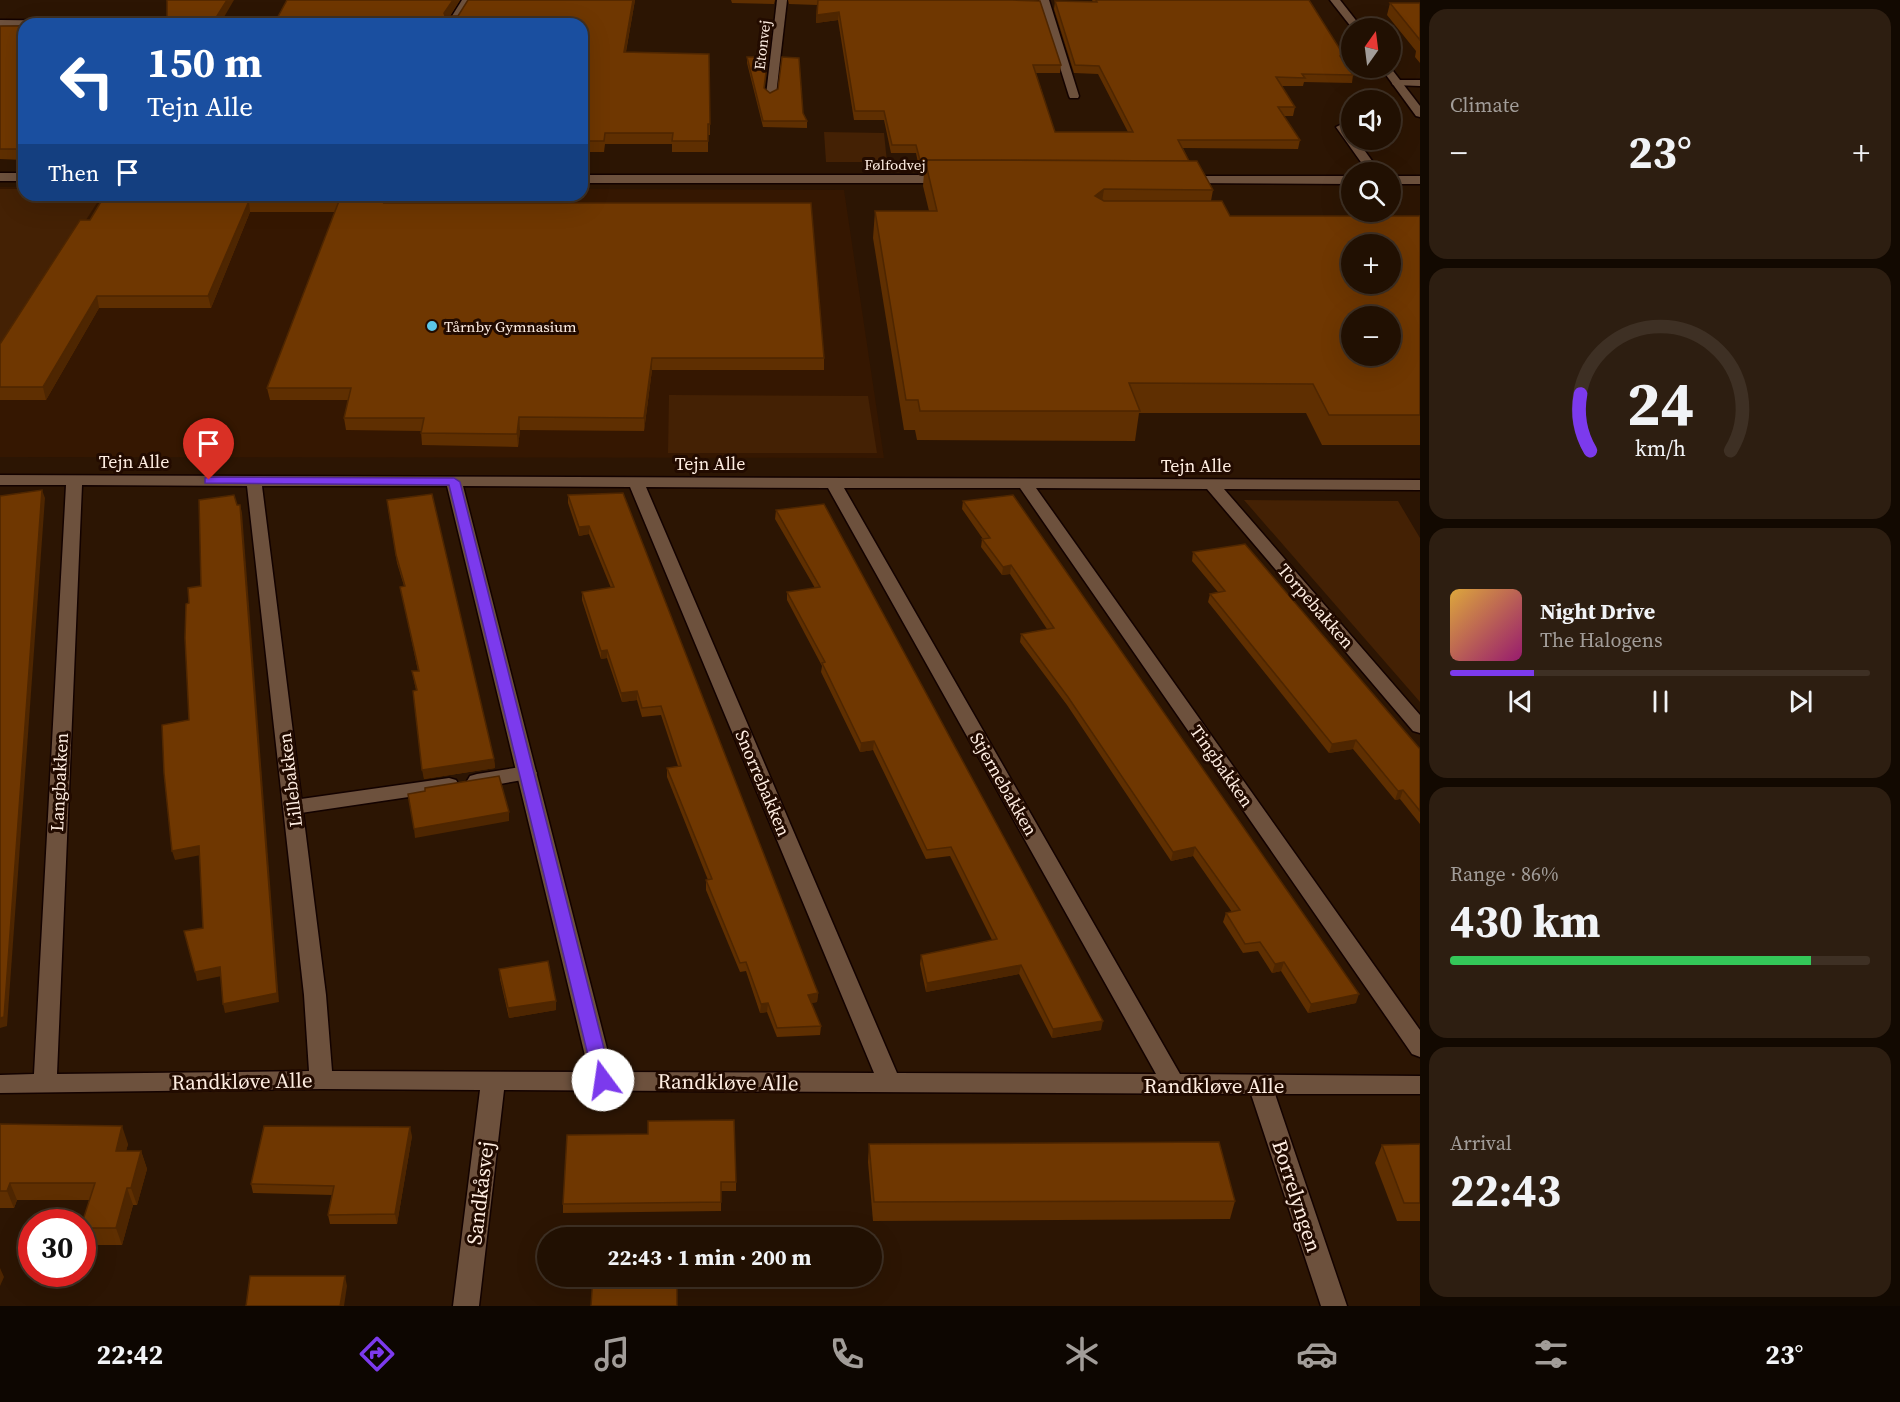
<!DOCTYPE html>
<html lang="en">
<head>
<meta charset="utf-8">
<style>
	body { margin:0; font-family:"Source Serif 4",serif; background:#2d1e11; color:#f1f3f6; height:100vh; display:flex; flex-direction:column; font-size:22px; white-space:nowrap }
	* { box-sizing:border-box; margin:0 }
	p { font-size:20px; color:#a29d99 }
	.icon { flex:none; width:33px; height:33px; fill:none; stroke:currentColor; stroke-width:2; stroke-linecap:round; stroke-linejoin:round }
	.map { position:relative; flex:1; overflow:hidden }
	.sheet { display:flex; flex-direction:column; gap:9px; padding:9px; background:#120901; width:480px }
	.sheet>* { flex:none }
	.hud { position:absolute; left:18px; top:18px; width:570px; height:183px; border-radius:18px; box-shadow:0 6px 24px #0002,0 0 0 2px #3e3024; background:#1a4fa0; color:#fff; overflow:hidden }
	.needle { width:39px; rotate:14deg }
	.controls { position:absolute; left:1341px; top:18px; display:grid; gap:12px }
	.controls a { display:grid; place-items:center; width:60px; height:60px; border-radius:50%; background:#211002; box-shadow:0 6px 24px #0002,0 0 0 2px #3e3024; font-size:30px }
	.speed { position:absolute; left:18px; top:1209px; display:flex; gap:12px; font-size:30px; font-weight:700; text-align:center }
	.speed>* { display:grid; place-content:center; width:78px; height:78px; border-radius:50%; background:#211002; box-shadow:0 6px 24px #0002,0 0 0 2px #3e3024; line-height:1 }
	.speed .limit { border:9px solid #d22; background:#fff; color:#111 }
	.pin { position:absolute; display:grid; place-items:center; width:51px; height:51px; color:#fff; margin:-62px -26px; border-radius:50% 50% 50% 0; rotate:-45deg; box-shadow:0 0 6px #0007 }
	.pin .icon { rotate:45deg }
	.me { position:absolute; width:66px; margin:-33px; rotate:346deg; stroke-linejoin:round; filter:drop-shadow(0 0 4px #0008) }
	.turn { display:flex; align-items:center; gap:21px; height:126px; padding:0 30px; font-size:27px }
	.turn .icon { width:78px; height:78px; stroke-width:2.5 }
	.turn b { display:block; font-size:42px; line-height:51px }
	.then { display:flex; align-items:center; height:57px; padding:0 30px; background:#0003; gap:12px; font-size:22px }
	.big { font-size:45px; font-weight:700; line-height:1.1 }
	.sheet .card { flex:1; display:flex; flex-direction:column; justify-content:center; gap:9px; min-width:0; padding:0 21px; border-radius:18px; background:#2d1e11 }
	.sheet .dial { align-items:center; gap:0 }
	.dial svg { height:156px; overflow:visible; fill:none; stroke:#3e3024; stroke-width:7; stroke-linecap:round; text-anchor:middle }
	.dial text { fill:#f1f3f6; stroke:none }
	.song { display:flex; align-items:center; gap:18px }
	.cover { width:72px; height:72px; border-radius:9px; background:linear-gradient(135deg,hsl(40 70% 55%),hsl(320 70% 35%)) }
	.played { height:6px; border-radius:3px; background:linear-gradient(90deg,#7c3aed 20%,#3e3024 20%) }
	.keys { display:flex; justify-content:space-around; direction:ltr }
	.heat { display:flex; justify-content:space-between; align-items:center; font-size:33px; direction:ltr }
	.charge { height:9px; border-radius:4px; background:linear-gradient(90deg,#34c759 86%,#3e3024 0) }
	.trip { position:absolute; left:537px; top:1227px; width:345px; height:60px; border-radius:30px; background:#211002; box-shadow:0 6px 24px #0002,0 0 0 2px #3e3024; font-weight:700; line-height:60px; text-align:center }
	.tabs { display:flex; height:96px; justify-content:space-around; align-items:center; background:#0d0601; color:#a29d99 }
	.tabs .icon { width:42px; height:42px }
	.tabs .selected { color:#7c3aed }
	.tabs b { font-size:27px; color:#f1f3f6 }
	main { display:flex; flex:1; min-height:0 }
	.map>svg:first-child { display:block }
</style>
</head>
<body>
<main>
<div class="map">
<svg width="1420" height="1306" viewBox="0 0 1420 1306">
	<rect width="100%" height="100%" fill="#2c1503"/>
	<path fill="#351701" d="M0 187H24V195H582V189L844 190 884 458 0 457Z"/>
	<g fill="#442104">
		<path d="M824 132 884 133 887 162H826Z"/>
		<path d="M0 189H24V195H102L0 354Z"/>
		<path d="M669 395 868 396 877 453H668Z"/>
		<path d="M1244 500 1398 501 1420 538V702Z"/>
	</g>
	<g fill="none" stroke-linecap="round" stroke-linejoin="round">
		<g stroke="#130200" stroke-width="3">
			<g id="service">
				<path d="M1342 124 1346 125 1352 132V140H1357L1380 172H1368L1336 127Z"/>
				<path d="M527 766 534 768 537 773 534 778 477 788 470 786 467 781 470 776 477 774Z"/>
				<path d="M449 778 456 780 459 785 456 790 294 814 287 812 284 807 287 802 294 800Z"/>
			</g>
		</g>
		<g stroke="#130200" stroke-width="3">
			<g id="minor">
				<path d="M462 0H472L457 24H447Z"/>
				<path d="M777 0H787L776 95 771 98 766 95Z"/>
				<path d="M1039 0H1049L1079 96 1078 98H1070L1069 96Z"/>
				<path d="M0 20 96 21 101 24 0 26Z"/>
				<path d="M1397 80H1420V86L1393 85 1392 83Z"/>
				<rect x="0" y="173" width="24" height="8"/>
				<path d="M582 175H948L954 179 948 183H582Z"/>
				<path d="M1185 176H1352V184L1181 183 1179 180Z"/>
				<rect x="1390" y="176" width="30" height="8"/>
				<path d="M0 475 1420 480V490L1224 489 1420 715V733L1413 731 1207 489 1036 488 1420 1030V1057L1412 1054 1020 488H844L1180 1074 1420 1076V1094H1275L1347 1306H1321L1251 1094 504 1090 479 1306H453L480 1090 321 1089 0 1093V1075L34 1074 66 485H0ZM82 485 247 486 304 995 309 1071 57 1074ZM262 486H447L589 1072 332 1071 326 995ZM463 486 630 487 874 1073 613 1072ZM646 487 828 488 1156 1074 897 1073Z"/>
			</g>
		</g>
		<g stroke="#130200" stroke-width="3">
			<g id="tertiary">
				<path d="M1330 0H1340L1362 28H1352Z"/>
				<path d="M1390 67 1420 106V117L1416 116 1381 68Z"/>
			</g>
		</g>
		<use href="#service" fill="#6d513d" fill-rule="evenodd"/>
		<use href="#minor" fill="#6d513d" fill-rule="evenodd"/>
		<use href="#tertiary" fill="#6d513d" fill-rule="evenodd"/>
	</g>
	<g fill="#5f2f01">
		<path d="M287 0H460L450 16H458L468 0H635L626 52 709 54 710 135H708V152H672V144H605L604 152H582V24H274Z"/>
		<path d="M731 0H775L774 4 732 3Z"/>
		<path d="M788 0H1012L1061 65 1060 73H1036L1055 132H1128L1098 74 1074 73 1054 9 1055 1 1093 2 1092 0H1309L1342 59 1353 75 1352 83 1304 82 1303 86H1281L1295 107 1293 116H1284L1300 140 1298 149 1183 148 1189 160 1213 190 1211 201 1230 216H1420V445H1322L1306 413H1139L1135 441 917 440 915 430H904L873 238 875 211H929L923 186 924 173H920L916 153H891L884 120H854L838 20 816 23 817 5 789 4Z"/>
		<path d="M1390 3H1420V63L1415 57 1416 51 1387 15Z"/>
		<path d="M0 26H24V160L0 159Z"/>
		<path d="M747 57H768L764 89 770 93 803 113 807 121V128L763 127 747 63Z"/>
		<path d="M105 195H393L390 203 824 358V370H652L644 431 520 430 518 447 422 445 421 431 346 430 344 418 348 400H270L267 388 335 212H250L211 308H99L46 400H0V344L90 220Z"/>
		<path d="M623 493 818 993 817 1002 811 1003 821 1026 820 1035 777 1037 767 1012 760 1013 746 971 740 972 706 890V880H708L667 777V768L678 766 661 715 642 717 637 700 622 702 607 658 601 659 582 600V592L611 588 589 534 579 536 568 503V495Z"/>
		<path d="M963 501 1356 1003 1308 1013 1281 971 1272 973 1258 951 1243 953 1223 922 1226 913 1232 912 1193 856 1171 861 1067 705 1020 642 1021 634 1047 629 1010 574 1002 575 981 547 982 539H983L962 509Z"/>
		<path d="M388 508 494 759 495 768 424 779 416 690 412 671H418L402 595 400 587 404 586 397 563Z"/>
		<path d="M776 510 1101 1030 1052 1038 1019 974 926 992 920 964 921 955 992 940 950 856 926 859 873 750 860 752 821 672 822 666 787 600V592L815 588 775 519Z"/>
		<path d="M1193 552 1420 749V824L1400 799 1395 800 1353 749 1329 753 1208 602 1210 594 1218 592 1192 561Z"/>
		<path d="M499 969 556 1010 509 1018 500 979Z"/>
		<path d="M0 1124 128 1144 126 1151H141L147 1169 137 1205H133L122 1245H87L82 1231V1223L90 1200H17L14 1208H0Z"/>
		<path d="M567 1135 736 1182V1191H721V1211L563 1213V1204Z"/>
		<path d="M412 1136 397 1224H330L328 1215 332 1195 253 1193 251 1184Z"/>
		<path d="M869 1144 1235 1201 1230 1219 873 1221 868 1162Z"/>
		<path d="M1420 1144V1221H1397L1375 1163 1382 1145Z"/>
	</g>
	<g fill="#4e2601">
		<path d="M227 0H234L220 24H212Z"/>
		<path d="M453 0H460L445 23 444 13Z"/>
		<path d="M633 0H635L624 62V52Z"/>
		<path d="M839 12 838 20 816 23 817 15Z"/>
		<path d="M1104 189 1100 215 1095 196Z"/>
		<path d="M388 195H393L386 215 384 203Z"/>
		<path d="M249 201 250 212 211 308 208 296Z"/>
		<path d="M97 296 99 308 46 400 43 387Z"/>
		<path d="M652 358V370L644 431V418Z"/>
		<path d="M519 417 520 430 518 447 517 434Z"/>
		<path d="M42 490 45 498 7 1026 0 1028V1018Z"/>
		<path d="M240 505 242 513 279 1002 225 1013 223 1004Z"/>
		<path d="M589 526V534L579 536V527Z"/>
		<path d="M1011 565 1010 574 1002 575 1003 567Z"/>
		<path d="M607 650V658L601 659V651Z"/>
		<path d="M637 691V700L622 702 621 693Z"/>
		<path d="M1356 740 1353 749 1329 753 1332 744Z"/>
		<path d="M874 741 873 750 860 752 861 743Z"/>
		<path d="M494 759 495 768 424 779 422 770Z"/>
		<path d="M1403 790 1400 799 1395 800 1398 791Z"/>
		<path d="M509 812V821L415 838 414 829Z"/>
		<path d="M199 846 201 855 175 860 172 851Z"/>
		<path d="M1195 847 1193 856 1171 861 1173 852Z"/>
		<path d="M1284 962 1281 971 1272 973 1275 964Z"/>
		<path d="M1021 965 1019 974 926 992 927 983Z"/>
		<path d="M220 967 222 976 197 981 195 972Z"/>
		<path d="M818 993 817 1002 808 1004V995Z"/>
		<path d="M1359 994 1356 1003 1308 1013 1311 1004Z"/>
		<path d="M556 1001V1010L509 1018 508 1008Z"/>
		<path d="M768 1003 767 1012 760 1013 761 1004Z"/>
		<path d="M1103 1021 1101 1030 1052 1038 1053 1029Z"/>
		<path d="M122 1126 128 1144 121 1169 116 1151Z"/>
		<path d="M410 1127 412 1136 397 1224 395 1214Z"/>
		<path d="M141 1151 147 1169 137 1205 131 1188Z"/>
		<path d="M10 1183 17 1200 14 1208 7 1191Z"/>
		<path d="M127 1188 133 1205 122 1245 116 1228Z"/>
		<path d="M0 1268 4 1277 0 1286Z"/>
		<path d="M345 1276 347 1286 344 1306H340Z"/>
	</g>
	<g fill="#6f3701" stroke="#4e2601" stroke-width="1.5" fill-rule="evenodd">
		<path d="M167 0H227L212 24H167Z"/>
		<path d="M287 0H453L444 13 445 16H458L468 0H633L624 52 709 54 710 124H708V141H672L673 133H605L604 141H582V24H274Z"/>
		<path d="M818 0H1012L1040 1 1061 65H1033L1055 132H1133L1099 66 1075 65 1055 1 1097 2 1096 0H1309L1343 54 1340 56 1353 75 1302 74 1305 78 1276 77 1295 107H1278L1300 140H1178L1189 161 925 160V164H921L916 145H892L884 111H855L839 12 817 15Z"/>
		<path d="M1390 3H1420V40Z"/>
		<rect x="0" y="26" width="24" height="123"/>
		<path d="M747 57H768L764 88 770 93 778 89 782 57 799 58 803 113 807 121H763Z"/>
		<path d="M925 160 1197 161 1213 190 1104 189 1095 196 1104 201H1222L1230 216H1420V415H1329L1313 384 1129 383 1140 411H920L918 400H906L875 211H937ZM1352 244H1390V284H1352ZM1352 316H1390V356H1352Z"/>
		<path d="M105 195H388L384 203H811L824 358H652L644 418 519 417 517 434 421 433 424 418H344L351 388H267L339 201H249L208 296H97L43 387H0V344L80 220H90Z"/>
		<path d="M42 490 4 1017 0 1018V496Z"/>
		<path d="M623 493 818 993 808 995 821 1026 777 1028 768 1003 761 1004 746 962 740 963 706 880 712 879 667 768 681 766 661 706 642 708 637 691 621 693 607 650 601 651 582 592 614 587 589 526 579 527 568 495Z"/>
		<path d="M432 494 494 759 422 770 413 691 417 690 412 671H419L400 587 405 586 396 555 387 500Z"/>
		<path d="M234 495 237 505H240L277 993 223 1004 220 967 195 972 184 931 203 928 199 846 172 851 164 773 162 725 189 720 185 638 186 604 189 603 188 588 201 586 199 500Z"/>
		<path d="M1013 495 1359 994 1311 1004 1284 962 1275 964 1260 942 1245 944 1226 913 1240 910 1195 847 1173 852 1068 697 1021 634 1054 628 1011 565 1003 567 982 539 990 538 963 501Z"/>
		<path d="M824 504 1103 1021 1053 1029 1021 965 927 983 921 955 997 939 951 847 927 850 874 741 861 743 822 663 825 662 787 592 820 587 776 510Z"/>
		<path d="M1245 544 1420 749V811L1403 790 1398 791 1356 740 1332 744 1210 594 1225 591 1193 552Z"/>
		<path d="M499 776 509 812 414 829 408 794 425 791V788Z"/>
		<path d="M548 961 556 1001 508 1008 499 969Z"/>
		<path d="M734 1120 736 1182H721V1202L563 1204 567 1135 648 1134V1121Z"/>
		<path d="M0 1124 122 1126 116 1151H141L131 1188H127L116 1228H82V1223L95 1183H10L7 1191H0Z"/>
		<path d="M264 1126 410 1127 395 1214 328 1215 334 1186 251 1184Z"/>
		<path d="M1219 1142 1235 1201 874 1202 869 1144Z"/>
		<path d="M1420 1144V1203H1404L1382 1145Z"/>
		<path d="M250 1276H345L340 1306H246Z"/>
		<path d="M593 1276H677V1306H591Z"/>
	</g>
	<path fill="#7c3aed" stroke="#51269a" stroke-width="1.5" d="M209 477 454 478 460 482 612 1080 610 1085 603 1087 597 1085 594 1080 449 485 205 483V478Z"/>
	<circle fill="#5cc7e8" stroke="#220b00" stroke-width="2" cx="432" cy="326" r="6"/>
	<g text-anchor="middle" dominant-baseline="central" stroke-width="6" stroke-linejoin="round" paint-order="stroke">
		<g font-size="15" fill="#feede1" stroke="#220b00">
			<text transform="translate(762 45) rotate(-83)">Etonvej</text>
			<text x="895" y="164">Følfodvej</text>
		</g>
		<g font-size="15" fill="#feede1" stroke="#220b00" text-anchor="start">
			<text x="444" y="326">Tårnby Gymnasium</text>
		</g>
		<g font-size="18" fill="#feede1" stroke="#220b00">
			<text x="134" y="461">Tejn Alle</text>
			<text x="710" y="463">Tejn Alle</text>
			<text x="1196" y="465">Tejn Alle</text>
			<text transform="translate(1316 606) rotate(49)">Torpebakken</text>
			<text transform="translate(1222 766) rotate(55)">Tingbakken</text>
			<text transform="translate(290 780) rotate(-97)">Lillebakken</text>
			<text transform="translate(59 782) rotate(-87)">Langbakken</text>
			<text transform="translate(763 783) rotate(67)">Snorrebakken</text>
			<text transform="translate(1004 784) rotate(60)">Stjernebakken</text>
		</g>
		<g font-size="21" fill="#feede1" stroke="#220b00">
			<text transform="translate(242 1081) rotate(-1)">Randkløve Alle</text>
			<text transform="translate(728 1082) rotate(1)">Randkløve Alle</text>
			<text x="1214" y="1085">Randkløve Alle</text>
			<text transform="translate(480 1193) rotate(-83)">Sandkåsvej</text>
			<text transform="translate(1297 1196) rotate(72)">Borrelyngen</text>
		</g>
	</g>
</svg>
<div class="controls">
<a><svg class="needle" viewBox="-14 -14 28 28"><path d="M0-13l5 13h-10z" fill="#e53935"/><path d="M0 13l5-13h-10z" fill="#a29d99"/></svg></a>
<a><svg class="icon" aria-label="sound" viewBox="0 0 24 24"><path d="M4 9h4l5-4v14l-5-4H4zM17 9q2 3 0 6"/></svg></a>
<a><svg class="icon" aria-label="search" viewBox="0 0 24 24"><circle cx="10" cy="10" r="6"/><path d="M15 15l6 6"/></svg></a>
<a>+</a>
<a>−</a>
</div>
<div class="speed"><div class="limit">30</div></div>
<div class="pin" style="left:209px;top:480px;background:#d93025"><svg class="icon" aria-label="arrive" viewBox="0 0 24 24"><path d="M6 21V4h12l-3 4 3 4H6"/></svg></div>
<svg class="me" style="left:603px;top:1080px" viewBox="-20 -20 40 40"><circle r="19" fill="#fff"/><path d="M0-13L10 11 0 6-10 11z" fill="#7c3aed"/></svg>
<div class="trip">22:43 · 1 min · 200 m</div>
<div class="hud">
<div class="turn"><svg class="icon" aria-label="left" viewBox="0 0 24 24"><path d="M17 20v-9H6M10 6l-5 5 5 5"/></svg><div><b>150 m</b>Tejn Alle</div></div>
<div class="then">Then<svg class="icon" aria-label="arrive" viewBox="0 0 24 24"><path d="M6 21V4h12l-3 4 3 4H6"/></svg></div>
</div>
</div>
<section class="sheet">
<div class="card"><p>Climate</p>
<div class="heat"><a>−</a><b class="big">23°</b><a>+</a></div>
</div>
<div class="card dial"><svg viewBox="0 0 100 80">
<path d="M14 69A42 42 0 1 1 86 69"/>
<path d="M14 69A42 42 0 0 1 9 40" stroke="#7c3aed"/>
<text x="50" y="56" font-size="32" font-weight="700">24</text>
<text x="50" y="72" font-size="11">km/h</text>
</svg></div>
<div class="card">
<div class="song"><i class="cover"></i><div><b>Night Drive</b><p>The Halogens</p></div></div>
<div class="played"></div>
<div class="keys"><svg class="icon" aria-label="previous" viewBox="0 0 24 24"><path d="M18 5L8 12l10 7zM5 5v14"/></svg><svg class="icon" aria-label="pause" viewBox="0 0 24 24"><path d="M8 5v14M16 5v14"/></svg><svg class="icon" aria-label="next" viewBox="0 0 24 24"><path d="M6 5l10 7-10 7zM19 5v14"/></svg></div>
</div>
<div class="card"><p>Range · 86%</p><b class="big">430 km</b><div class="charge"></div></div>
<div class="card"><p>Arrival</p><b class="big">22:43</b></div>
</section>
</main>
<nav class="tabs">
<b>22:42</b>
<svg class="icon selected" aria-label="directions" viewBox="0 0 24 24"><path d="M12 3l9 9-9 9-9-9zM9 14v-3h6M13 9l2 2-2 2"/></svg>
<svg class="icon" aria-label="music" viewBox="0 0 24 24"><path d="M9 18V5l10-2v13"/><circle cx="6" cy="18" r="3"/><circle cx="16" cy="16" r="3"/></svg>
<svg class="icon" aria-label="phone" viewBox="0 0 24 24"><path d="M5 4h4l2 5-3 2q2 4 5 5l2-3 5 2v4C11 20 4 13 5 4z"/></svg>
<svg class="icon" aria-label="climate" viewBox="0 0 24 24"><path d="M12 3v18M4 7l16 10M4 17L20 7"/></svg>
<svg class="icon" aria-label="car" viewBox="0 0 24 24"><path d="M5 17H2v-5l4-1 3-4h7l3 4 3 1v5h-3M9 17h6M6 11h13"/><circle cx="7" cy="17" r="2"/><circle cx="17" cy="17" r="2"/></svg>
<svg class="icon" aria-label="filters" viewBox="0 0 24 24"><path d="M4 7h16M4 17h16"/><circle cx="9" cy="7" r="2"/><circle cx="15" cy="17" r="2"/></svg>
<b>23°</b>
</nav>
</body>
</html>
